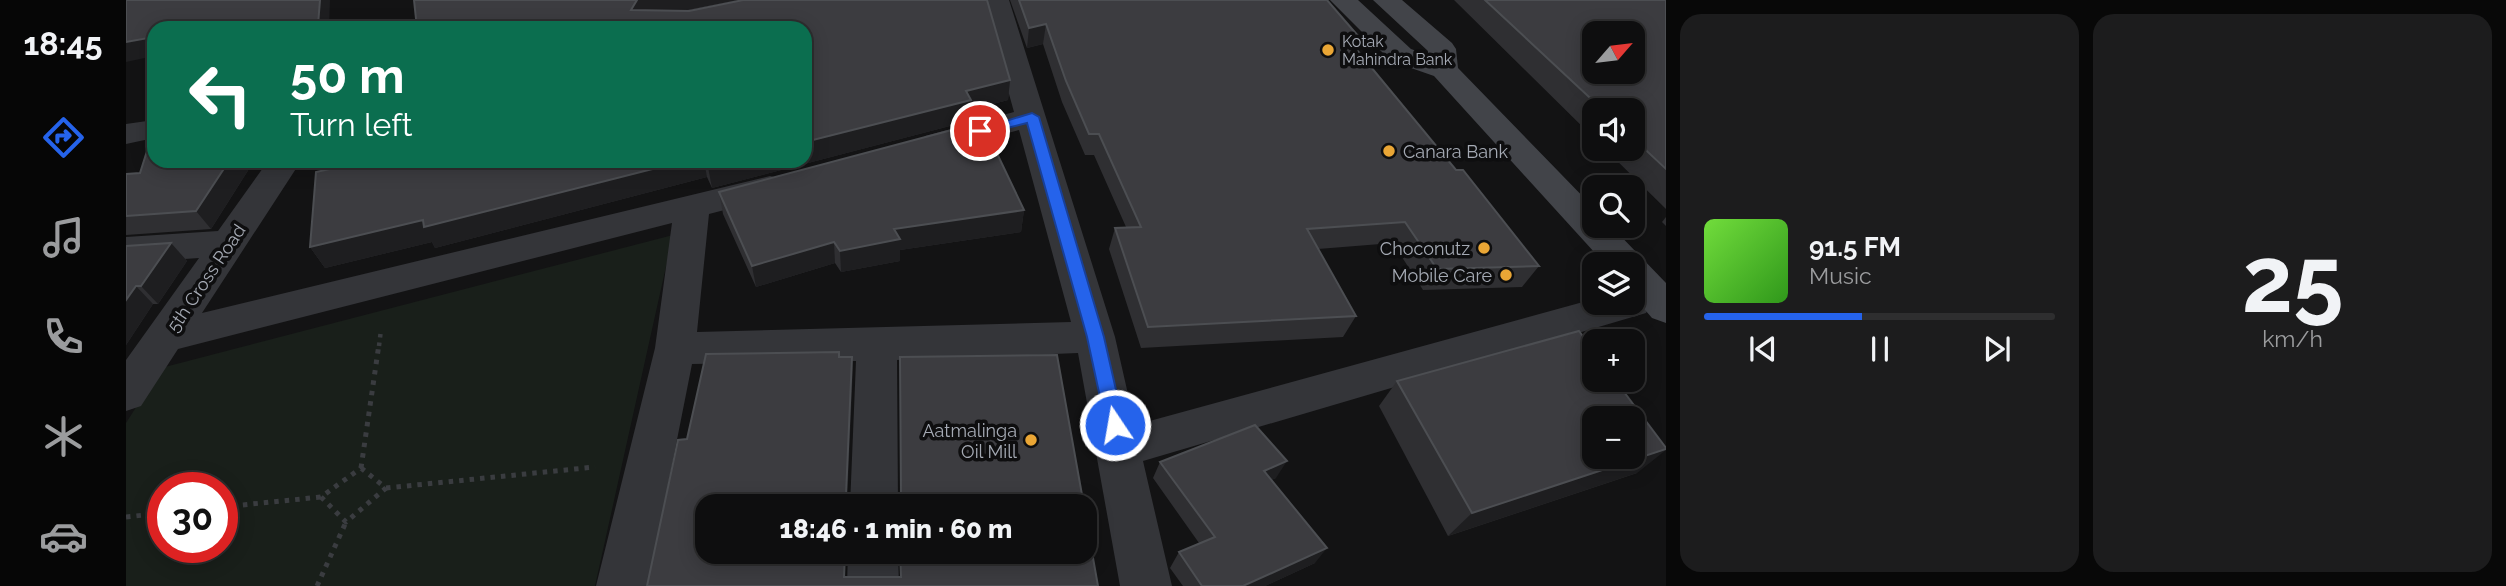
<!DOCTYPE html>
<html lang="en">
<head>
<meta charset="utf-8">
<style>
	body { margin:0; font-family:Raleway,sans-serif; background:#1c1c1d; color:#f1f3f6; height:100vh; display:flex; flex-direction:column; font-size:26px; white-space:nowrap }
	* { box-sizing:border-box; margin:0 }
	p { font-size:23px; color:#9b9c9e }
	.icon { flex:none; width:38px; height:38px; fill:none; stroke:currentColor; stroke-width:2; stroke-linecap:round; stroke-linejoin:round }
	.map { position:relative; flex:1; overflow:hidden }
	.panel { display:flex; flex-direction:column; gap:14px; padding:14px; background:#080808; width:840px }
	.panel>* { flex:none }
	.guide { position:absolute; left:21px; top:21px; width:665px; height:147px; border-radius:21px; box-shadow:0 4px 18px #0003,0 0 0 2px #2e2e2f; background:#0b6e4f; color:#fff; overflow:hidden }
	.needle { width:46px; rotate:62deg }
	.buttons { position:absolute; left:1456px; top:21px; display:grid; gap:14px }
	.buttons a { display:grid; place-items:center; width:63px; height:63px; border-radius:14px; background:#0e0e0f; box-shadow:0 4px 18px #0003,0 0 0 2px #2e2e2f; font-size:35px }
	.speed { position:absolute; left:21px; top:472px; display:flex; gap:14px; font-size:35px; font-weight:700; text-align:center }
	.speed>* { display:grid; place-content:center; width:91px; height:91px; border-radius:50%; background:#0e0e0f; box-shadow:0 4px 18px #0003,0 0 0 2px #2e2e2f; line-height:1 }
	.speed .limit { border:10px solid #d22; background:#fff; color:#111 }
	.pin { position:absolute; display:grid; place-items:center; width:60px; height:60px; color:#fff; margin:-30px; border:4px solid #fff; border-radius:50%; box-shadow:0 2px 7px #0007 }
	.me { position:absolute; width:77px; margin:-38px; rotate:348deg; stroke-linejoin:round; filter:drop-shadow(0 0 5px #0008) }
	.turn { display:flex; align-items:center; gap:24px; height:147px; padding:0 28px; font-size:32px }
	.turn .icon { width:91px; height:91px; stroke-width:2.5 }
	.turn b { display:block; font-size:49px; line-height:60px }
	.panel .tile { flex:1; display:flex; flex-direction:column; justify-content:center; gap:10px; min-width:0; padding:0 24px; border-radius:21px; background:#1c1c1d }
	.panel .dial { align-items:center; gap:0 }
	.dial b { font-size:91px; line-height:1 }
	.song { display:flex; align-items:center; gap:21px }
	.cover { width:84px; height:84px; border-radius:10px; background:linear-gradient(135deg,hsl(100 70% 55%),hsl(110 70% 35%)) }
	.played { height:7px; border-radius:4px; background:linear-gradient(90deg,#2563eb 45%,#2e2e2f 45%) }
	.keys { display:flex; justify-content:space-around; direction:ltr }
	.panel .tiles { flex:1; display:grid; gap:14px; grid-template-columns:repeat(2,1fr) }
	.trip { position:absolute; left:569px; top:494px; width:402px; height:70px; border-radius:21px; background:#0e0e0f; box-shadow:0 4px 18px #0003,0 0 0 2px #2e2e2f; font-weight:800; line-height:70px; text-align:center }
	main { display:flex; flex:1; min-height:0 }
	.tabs { display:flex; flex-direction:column; width:126px; justify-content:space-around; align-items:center; background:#060606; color:#9b9c9e }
	.tabs .icon { width:49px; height:49px }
	.tabs .active { color:#2563eb }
	.tabs b { font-size:32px; color:#f1f3f6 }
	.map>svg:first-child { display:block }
</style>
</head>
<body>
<main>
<nav class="tabs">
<b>18:45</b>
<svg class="icon active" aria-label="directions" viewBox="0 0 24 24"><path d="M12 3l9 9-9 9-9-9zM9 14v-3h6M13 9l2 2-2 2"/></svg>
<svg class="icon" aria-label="music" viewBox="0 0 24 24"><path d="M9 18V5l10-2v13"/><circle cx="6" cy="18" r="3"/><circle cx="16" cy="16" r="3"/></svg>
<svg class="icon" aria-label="phone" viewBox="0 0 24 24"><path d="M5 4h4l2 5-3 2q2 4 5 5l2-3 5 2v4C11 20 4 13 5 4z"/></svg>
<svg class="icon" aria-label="climate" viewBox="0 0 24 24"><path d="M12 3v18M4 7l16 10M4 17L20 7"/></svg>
<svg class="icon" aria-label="car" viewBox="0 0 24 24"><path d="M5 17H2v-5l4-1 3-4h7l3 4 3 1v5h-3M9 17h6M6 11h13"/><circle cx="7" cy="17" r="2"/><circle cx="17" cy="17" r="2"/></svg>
</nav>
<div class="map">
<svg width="1540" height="586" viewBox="0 0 1540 586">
	<rect width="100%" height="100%" fill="#131314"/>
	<path fill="#191f1a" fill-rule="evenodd" d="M547 235 469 586H0V423L35 368ZM37 488H96V548H37Z"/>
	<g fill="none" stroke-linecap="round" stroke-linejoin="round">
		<path stroke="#3a3c40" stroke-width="4.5" stroke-dasharray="3.5 5" stroke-linecap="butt" d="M253 346 255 330"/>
		<g stroke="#3a3c40" stroke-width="5" stroke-dasharray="4.5 6" stroke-linecap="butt">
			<path d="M235 468 260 488 220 522 195 497Z"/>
			<path d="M235 468 253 344"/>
			<path d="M260 488 469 467"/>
			<path d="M96 507 195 497"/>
			<path d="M0 517 37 513"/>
			<path d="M191 586 220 522"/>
		</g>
		<g fill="#343539" fill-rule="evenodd">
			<path d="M857 0H883L989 337 1009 425 1468 299V303H1507V289L1520 293 1525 303 1520 313 1017 461 1046 586H994L952 353 771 360 772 506H724L730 361 566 364 522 586H470L529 348 546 223 52 349 15 406 0 411V360L73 258 0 263V237L92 231 142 161H175L76 313 644 176 656 179 661 187 656 195 583 214 571 332 945 322 893 130 810 153 799 150 794 143 799 136 888 112Z"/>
			<path d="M28 120V138L0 144V124Z"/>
			<path d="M722 551H772L773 586H721Z"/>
		</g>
		<path fill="#424449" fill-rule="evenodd" d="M1204 0H1232L1285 49 1302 55V51L1247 0H1276L1326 43 1330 49 1332 68 1468 208V226H1485L1540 283V323L1526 318 1507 296V264H1479L1308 76 1265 61Z"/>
	</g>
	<g fill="#2f2f32">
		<path d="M288 0H612L559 11 884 80 882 100 844 110 843 121 586 188 581 177 309 248 306 242 199 268 184 247 213 167V161H679Z"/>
		<path d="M884 0H1201L1233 37 1229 47 1330 170 1413 266 1396 287 1297 290 1267 243 1192 249 1230 316 1217 337 1015 348 983 249 989 228 1000 227 968 155H959L936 102 917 44 901 48Z"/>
		<path d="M1328 0H1540V209L1479 149H1507V110H1468V138Z"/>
		<path d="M28 161H128L85 229 0 235V174L14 173Z"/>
		<path d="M593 192 898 210 895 232 774 250V261L715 272 709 263 630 287 597 214Z"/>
		<path d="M1540 217V226L1536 222Z"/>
		<path d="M45 243 61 261 32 304H27L0 345V246Z"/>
		<path d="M1271 381 1511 473 1322 536 1253 406Z"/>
		<path d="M1034 462 1150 478 1145 480 1189 563 1139 586H1057L1044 568 1053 552 1073 543 1027 478Z"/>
	</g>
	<g fill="#1e1e20">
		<path d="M194 0H204L203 28H190Z"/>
		<path d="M511 0H612L515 19 505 10Z"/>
		<path d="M104 23 108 28H77Z"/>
		<path d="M920 24 917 44 901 48 903 28Z"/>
		<path d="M28 37V56L0 62V42Z"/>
		<path d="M884 80 882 100 844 110 843 121 586 188 582 167 605 161H679V142L840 91Z"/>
		<path d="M103 161H128L85 229 70 211Z"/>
		<path d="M558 161H578L581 177 309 248 306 242 199 268 184 247 297 220Z"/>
		<path d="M898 210 895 232 774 250V261L715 272 714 251 768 229Z"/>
		<path d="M708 242 709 263 630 287 626 266Z"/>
		<path d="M45 243 61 261 32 304 15 286Z"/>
		<path d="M10 286 27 304 0 345V300Z"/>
		<path d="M726 357 727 369 721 506 720 495Z"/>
		<path d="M1540 450 1511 473 1322 536 1346 513Z"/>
		<path d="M1161 461 1150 478 1128 487 1138 471Z"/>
		<path d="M1201 548 1189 563 1139 586H1117Z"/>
		<path d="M719 551H720L719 586 718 577Z"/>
	</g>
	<g fill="#3c3c40" stroke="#4c4e52" stroke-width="2" fill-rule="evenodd">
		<path d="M0 0H194L192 25 190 28H103L104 23 77 28H28V37L0 42Z"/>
		<path d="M288 0H511L505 10 563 11 617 0H861L884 80 840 91 845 100 679 142V28H291Z"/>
		<path d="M893 0H1201L1233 37 1221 38 1330 170H1337L1413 266 1311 269 1279 222 1181 229 1230 316 1022 327 989 228 1015 227 973 134H963L940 81 920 24 903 28Z"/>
		<path d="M1359 0H1540V169L1507 138V110H1477ZM1468 33H1507V72H1468Z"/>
		<path d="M856 122 898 210 768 229 774 239 714 251 708 242 626 266 593 192Z"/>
		<path d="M28 129V161H103L70 211 0 216V174L14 173Z"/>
		<path d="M213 161H558L298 227 297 220 184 247 190 172 213 167Z"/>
		<path d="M579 161H605L582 167Z"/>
		<path d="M45 243 15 286H10L0 300V246Z"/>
		<path d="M1453 331 1468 351V380H1489L1540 448V449L1346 513 1271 381ZM1468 418H1507V457H1468Z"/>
		<path d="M713 352V357H726L720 495 723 497H772L775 495 774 357 931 355 958 506H581V551H719L718 577H775L774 551H959V513L972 586H521L552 440 561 439 580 354Z"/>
		<path d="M1129 425 1161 461 1138 471 1201 548 1117 586H1076L1053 552 1089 537 1034 462Z"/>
	</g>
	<path fill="#2563eb" stroke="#184099" stroke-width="2" d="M906 113 913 117 978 337 998 425 996 431 989 433 983 431 980 425 961 337 901 123 854 135 847 131Z"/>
	<g fill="#eaa635" stroke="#0e0e0f" stroke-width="2.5">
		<circle cx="1202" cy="50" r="7"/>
		<circle cx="1263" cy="151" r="7"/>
		<circle cx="1358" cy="248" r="7"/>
		<circle cx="1380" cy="275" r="7"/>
		<circle cx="905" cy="440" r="7"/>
	</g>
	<g text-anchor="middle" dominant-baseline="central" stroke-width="7" stroke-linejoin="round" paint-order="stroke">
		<g font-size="16" fill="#a5aab4" stroke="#0e0e0f" text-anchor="start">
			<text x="1216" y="41">Kotak<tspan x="1216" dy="18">Mahindra Bank</tspan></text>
		</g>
		<g font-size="18" fill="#a5aab4" stroke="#0e0e0f" text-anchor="end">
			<text x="1277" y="151" text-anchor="start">Canara Bank</text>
			<text x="1344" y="248">Choconutz</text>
			<text x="1366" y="275">Mobile Care</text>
			<text x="891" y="430">Aatmalinga<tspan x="891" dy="21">Oil Mill</tspan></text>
		</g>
		<g font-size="18" fill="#a5aab4" stroke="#0e0e0f">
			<text transform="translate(80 278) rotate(-56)">5th Cross Road</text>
		</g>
	</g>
</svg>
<div class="buttons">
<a><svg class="needle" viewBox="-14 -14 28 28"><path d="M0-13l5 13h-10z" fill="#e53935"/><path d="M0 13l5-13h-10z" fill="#9b9c9e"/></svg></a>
<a><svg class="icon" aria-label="sound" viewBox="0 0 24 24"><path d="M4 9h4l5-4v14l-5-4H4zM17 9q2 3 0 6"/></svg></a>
<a><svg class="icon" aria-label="search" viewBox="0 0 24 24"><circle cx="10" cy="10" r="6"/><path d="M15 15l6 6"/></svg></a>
<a><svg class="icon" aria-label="layers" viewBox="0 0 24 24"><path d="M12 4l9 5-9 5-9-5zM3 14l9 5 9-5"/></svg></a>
<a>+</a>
<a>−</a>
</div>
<div class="speed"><div class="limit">30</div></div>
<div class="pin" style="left:854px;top:131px;background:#d93025"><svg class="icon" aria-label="arrive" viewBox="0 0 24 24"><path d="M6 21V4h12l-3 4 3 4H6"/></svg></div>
<svg class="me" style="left:989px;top:425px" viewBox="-20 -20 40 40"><circle r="17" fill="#2563eb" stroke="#fff" stroke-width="3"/><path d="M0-11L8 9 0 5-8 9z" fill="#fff"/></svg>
<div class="trip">18:46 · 1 min · 60 m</div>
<div class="guide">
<div class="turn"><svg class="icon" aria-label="left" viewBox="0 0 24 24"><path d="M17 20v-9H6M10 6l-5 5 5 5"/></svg><div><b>50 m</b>Turn left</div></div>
</div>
</div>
<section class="panel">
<div class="tiles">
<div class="tile">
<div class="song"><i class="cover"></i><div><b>91.5 FM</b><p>Music</p></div></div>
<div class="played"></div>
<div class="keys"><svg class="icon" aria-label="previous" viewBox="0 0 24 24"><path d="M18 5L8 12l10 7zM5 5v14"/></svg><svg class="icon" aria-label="pause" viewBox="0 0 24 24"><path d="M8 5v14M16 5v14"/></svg><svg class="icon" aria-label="next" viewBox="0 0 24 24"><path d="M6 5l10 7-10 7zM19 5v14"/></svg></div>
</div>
<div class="tile dial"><b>25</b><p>km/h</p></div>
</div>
</section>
</main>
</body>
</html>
